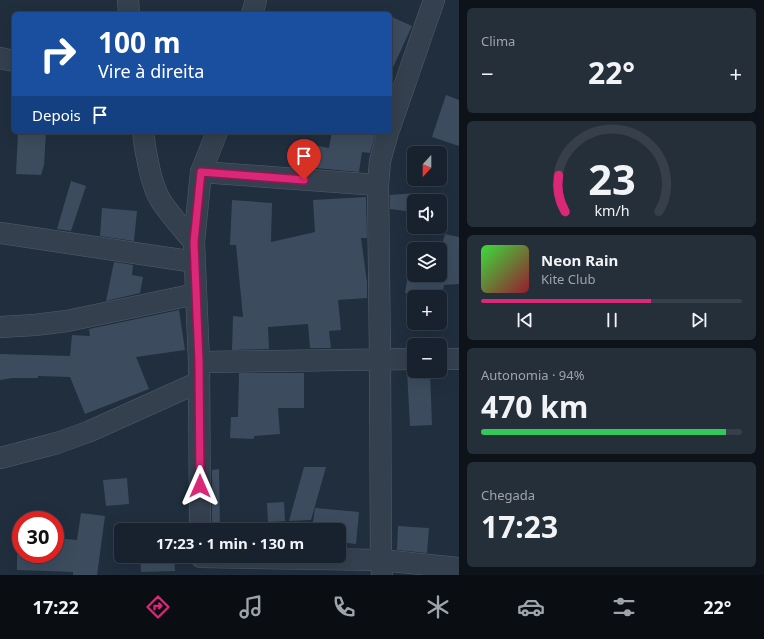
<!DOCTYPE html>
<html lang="pt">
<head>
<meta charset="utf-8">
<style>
	body { margin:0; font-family:"Noto Sans",sans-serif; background:#252f3a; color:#f1f3f6; height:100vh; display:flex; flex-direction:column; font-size:15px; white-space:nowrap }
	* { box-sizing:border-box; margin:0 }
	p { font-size:13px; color:#9fa4aa }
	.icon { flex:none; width:22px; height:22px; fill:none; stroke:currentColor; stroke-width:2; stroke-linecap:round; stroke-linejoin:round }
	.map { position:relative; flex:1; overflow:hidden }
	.drawer { display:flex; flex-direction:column; gap:8px; padding:8px; background:#0d1319; width:305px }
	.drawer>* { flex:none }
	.top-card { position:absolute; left:12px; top:12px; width:380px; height:122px; border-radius:6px; box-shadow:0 4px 16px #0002,0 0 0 1px #363f4a; background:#1a4fa0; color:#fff; overflow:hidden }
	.needle { width:26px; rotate:201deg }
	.tools { position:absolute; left:407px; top:146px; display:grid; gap:8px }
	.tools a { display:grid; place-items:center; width:40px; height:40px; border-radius:6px; background:#18222e; box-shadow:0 4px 16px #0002,0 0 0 1px #363f4a; font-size:20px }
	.speed { position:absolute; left:12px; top:511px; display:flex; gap:8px; font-size:20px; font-weight:700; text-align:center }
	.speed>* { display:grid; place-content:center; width:52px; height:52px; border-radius:50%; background:#18222e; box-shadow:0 4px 16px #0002,0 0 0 1px #363f4a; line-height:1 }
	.speed .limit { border:6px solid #d22; background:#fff; color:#111 }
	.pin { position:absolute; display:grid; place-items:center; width:34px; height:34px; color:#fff; margin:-41px -17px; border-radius:50% 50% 50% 0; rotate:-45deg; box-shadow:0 0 4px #0007 }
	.pin .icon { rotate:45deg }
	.me { position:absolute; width:44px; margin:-22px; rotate:0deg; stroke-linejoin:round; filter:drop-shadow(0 0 3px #0008) }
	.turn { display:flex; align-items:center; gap:14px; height:84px; padding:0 20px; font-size:18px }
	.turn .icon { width:52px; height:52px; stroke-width:2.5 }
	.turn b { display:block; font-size:28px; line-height:34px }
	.then { display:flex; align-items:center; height:38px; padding:0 20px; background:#0003; gap:8px; font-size:15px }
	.big { font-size:30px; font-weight:700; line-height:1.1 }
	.drawer .widget { flex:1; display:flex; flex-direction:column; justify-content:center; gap:6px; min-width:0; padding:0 14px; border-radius:6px; background:#252f3a }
	.drawer .dial { align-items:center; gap:0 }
	.dial svg { height:104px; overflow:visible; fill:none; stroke:#363f4a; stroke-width:7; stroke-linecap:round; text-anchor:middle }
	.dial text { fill:#f1f3f6; stroke:none }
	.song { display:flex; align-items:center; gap:12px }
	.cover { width:48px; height:48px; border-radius:6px; background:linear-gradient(135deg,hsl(120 70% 55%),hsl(350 70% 35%)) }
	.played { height:4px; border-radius:2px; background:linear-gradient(90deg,#db2777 65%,#363f4a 65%) }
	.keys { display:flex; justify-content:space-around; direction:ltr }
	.heat { display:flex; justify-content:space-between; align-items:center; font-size:22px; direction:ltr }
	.charge { height:6px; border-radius:3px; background:linear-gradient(90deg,#34c759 94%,#363f4a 0) }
	.trip { position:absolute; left:114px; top:523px; width:232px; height:40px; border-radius:6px; background:#18222e; box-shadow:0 4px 16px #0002,0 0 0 1px #363f4a; font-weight:700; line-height:40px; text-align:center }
	.menu { display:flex; height:64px; justify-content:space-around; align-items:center; background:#0a0e12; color:#9fa4aa }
	.menu .icon { width:28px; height:28px }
	.menu .active { color:#db2777 }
	.menu b { font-size:18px; color:#f1f3f6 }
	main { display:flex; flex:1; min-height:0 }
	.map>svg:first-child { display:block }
</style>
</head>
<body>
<main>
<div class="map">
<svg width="459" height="575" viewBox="0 0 459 575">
	<rect width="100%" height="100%" fill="#202e3e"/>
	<g fill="#3c4c5e">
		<path d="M390 16 412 26 390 74Z"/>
		<path d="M446 95 459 100V146L432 137Z"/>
		<path d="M18 132H46L44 165 41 175 16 174Z"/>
		<path d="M332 132H376L370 153 362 152 359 172 316 168 319 146 329 148Z"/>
		<path d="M71 181 86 186 71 231 57 229Z"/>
		<path d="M415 193 413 212 390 209V195Z"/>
		<path d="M366 197 367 238H361L367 282V298L338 300 341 330 329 331 331 348H310L308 324 268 327 269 349 232 350 233 316 243 317 236 245H230L232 200 272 203 271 242 315 232 313 200Z"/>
		<path d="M102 208 137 211 134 241 100 236Z"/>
		<path d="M445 234 459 237V284L444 285 441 300 440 297H426L405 293 410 262H414V275H440V251Z"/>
		<path d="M114 262 133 265 132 275 143 277 140 293 106 301Z"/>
		<path d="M179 310 185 350 136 357 149 389 85 414 70 377 38 376V378H12L0 380V354L70 356 72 335 90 336 89 329Z"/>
		<path d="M407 371H430L432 425 410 426Z"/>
		<path d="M239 373H304V408H278L280 434 254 436V439L230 438 231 417H238Z"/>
		<path d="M304 467H326L311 520 289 521Z"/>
		<path d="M219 469 220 530H212V470Z"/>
		<path d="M127 478 129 504 106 506 103 480Z"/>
		<path d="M284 502 285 521 268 522 267 503Z"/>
		<path d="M315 508 359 512 356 544 339 542V530H312Z"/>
		<path d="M81 513 105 516 97 575H73V572L17 570V554H55V538L77 540Z"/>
		<path d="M173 525V530H139V526Z"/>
		<path d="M398 526 429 528 427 553 397 550Z"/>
		<path d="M140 556H174L175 571 141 572Z"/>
	</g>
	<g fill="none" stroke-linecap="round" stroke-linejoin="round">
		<g stroke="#535d6c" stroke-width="22">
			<g id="minor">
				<path d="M128 0 129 14"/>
				<path d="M252 14 256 0"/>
				<path d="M0 58 14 61"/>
				<path d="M390 127 434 0"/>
				<path d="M143 132C145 150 151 186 161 201 170 215 183 229 194 242"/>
				<path d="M201 172 378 185"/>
				<path d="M0 233 195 262"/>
				<path d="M0 327 35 325 67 321 196 294"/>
				<path d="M440 359H459"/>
				<path d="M199 362 414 359"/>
				<path d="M0 458 57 443 88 432 199 382"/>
				<path d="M200 530 199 362 194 242 201 172 217 132"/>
				<path d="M201 557 381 560 459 568"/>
				<path d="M382 575 381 560 380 359 378 185 380 161 388 132"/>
			</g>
		</g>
		<use href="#minor" stroke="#34404e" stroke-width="21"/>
	</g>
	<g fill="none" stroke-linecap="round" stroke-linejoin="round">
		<g stroke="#8e194d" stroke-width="10">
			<path id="route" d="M200 486 199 362 194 242 201 172 304 180"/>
		</g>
		<use href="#route" stroke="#db2777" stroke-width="7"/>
	</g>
</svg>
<div class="tools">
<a><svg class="needle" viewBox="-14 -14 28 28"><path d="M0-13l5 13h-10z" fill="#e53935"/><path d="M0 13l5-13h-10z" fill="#9fa4aa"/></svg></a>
<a><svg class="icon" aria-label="sound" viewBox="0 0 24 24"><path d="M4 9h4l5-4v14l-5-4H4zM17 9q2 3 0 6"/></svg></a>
<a><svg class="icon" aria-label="layers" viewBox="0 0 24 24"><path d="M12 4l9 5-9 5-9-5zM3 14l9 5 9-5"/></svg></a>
<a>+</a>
<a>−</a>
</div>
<div class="speed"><div class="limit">30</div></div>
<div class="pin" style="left:304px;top:180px;background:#d93025"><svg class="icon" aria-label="arrive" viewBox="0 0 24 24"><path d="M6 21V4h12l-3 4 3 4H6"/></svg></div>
<svg class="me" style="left:200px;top:486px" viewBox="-20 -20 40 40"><path d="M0-17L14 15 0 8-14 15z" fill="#db2777" stroke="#fff" stroke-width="4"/></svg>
<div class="trip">17:23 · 1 min · 130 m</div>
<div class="top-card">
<div class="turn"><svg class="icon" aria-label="right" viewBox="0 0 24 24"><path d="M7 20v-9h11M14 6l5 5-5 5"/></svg><div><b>100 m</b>Vire à direita</div></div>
<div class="then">Depois<svg class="icon" aria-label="arrive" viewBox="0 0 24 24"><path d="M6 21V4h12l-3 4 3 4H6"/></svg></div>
</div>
</div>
<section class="drawer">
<div class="widget"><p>Clima</p>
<div class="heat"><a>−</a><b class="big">22°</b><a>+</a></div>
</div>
<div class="widget dial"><svg viewBox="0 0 100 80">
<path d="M14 69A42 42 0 1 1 86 69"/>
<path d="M14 69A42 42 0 0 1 9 41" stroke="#db2777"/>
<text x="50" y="56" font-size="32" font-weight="700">23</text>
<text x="50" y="72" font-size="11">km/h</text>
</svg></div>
<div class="widget">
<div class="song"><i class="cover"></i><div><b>Neon Rain</b><p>Kite Club</p></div></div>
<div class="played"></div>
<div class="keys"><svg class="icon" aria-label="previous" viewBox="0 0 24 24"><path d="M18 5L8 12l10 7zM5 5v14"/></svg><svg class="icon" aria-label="pause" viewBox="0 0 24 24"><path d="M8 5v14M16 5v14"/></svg><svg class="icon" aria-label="next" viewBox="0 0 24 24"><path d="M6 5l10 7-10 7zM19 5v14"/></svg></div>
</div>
<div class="widget"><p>Autonomia · 94%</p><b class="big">470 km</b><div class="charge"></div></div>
<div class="widget"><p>Chegada</p><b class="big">17:23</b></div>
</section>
</main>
<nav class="menu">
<b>17:22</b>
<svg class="icon active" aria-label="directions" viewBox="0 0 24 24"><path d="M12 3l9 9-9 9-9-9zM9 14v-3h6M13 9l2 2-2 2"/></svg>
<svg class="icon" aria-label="music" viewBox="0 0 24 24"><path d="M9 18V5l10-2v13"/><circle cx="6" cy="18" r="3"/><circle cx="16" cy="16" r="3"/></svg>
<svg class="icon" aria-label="phone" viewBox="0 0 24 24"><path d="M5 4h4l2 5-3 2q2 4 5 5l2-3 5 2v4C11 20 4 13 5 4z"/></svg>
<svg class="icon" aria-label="climate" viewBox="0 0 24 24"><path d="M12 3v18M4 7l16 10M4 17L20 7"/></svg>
<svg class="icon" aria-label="car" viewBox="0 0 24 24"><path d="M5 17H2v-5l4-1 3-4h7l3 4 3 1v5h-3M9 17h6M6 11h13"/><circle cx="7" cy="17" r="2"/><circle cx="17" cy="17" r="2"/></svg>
<svg class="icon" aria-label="filters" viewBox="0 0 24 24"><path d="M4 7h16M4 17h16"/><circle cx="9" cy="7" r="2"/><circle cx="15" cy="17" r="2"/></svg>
<b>22°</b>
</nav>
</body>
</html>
